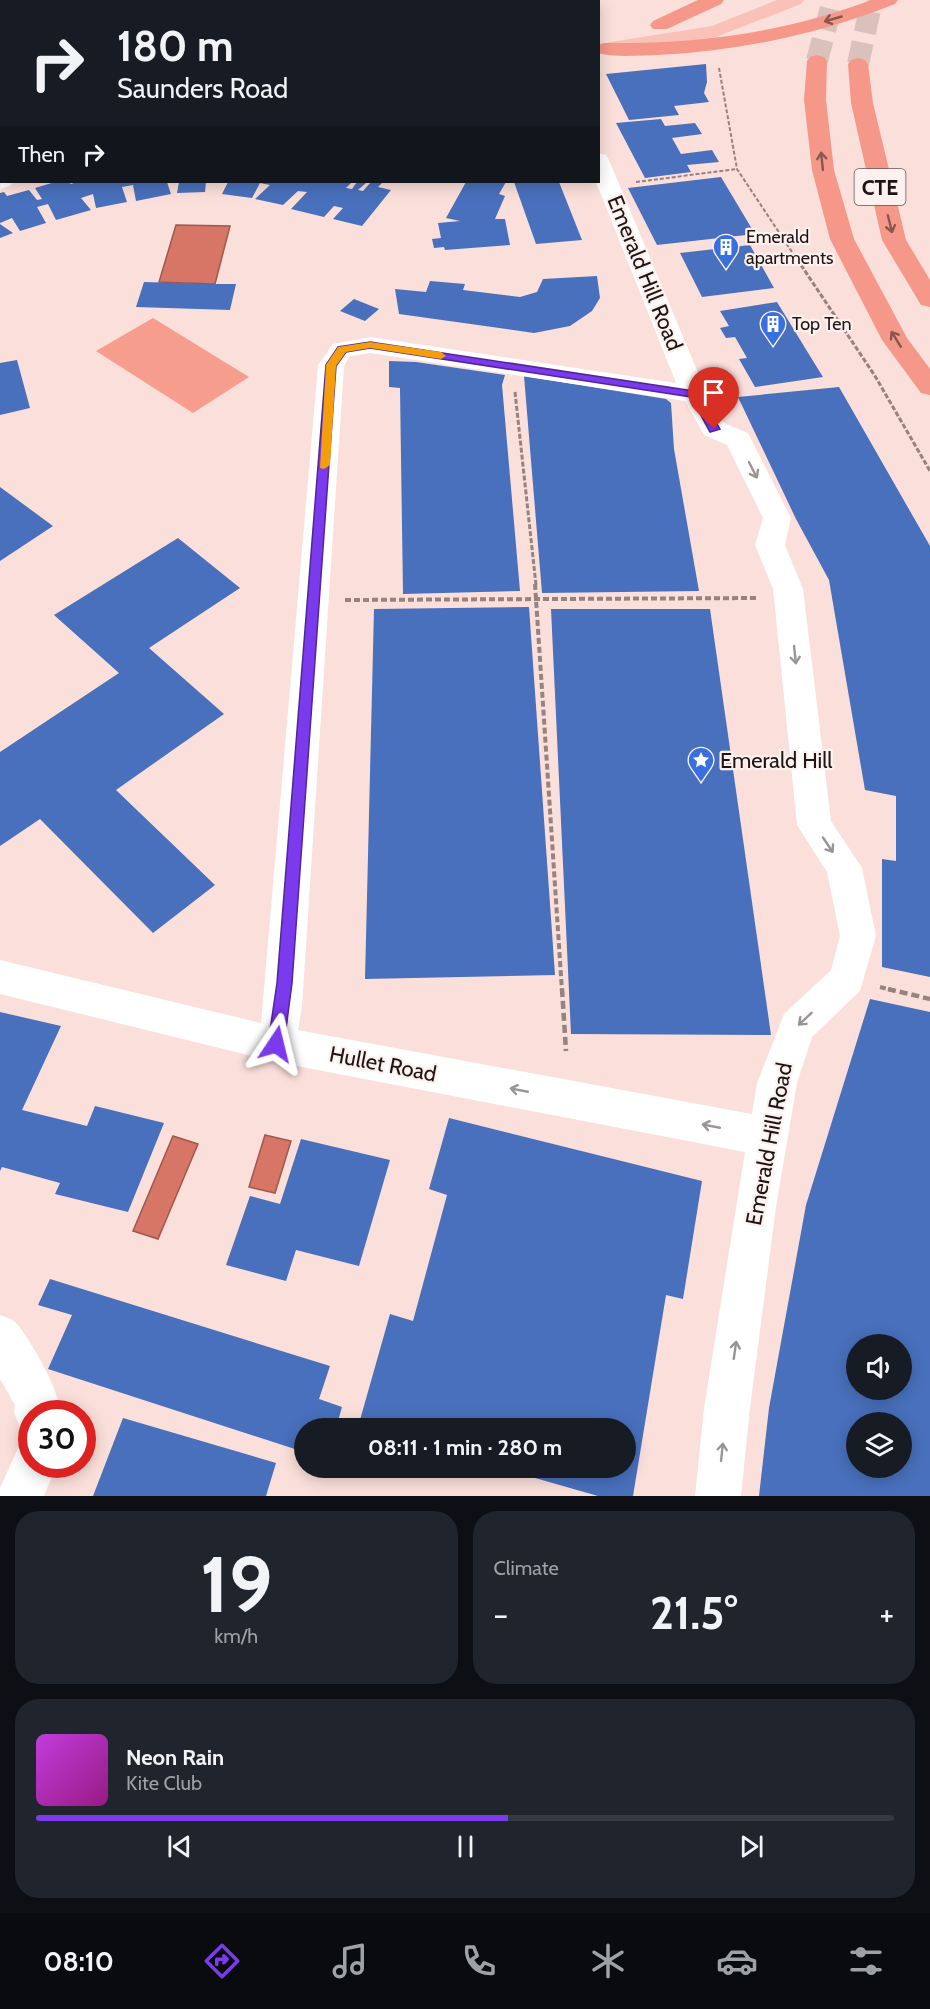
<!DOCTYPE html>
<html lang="en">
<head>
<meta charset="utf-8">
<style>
	body { margin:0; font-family:Cabin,sans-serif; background:#20242c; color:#f1f3f6; height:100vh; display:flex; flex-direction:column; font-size:22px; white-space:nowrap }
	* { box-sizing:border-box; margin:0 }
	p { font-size:20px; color:#9ea1a6 }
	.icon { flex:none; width:33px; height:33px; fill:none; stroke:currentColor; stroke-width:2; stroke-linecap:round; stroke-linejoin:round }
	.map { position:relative; height:1496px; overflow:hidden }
	.side { display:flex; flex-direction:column; gap:15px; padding:15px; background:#0d0f14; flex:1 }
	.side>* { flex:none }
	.top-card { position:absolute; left:0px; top:0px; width:600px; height:183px; box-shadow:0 3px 15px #0003; background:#171b24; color:#f1f3f6; overflow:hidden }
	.fabs { position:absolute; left:846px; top:1334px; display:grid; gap:12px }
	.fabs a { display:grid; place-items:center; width:66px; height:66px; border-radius:50%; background:#171b24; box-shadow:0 3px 15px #0003; font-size:30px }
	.speed { position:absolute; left:18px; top:1400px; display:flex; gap:12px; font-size:30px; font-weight:700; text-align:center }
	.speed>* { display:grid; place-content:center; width:78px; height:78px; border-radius:50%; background:#171b24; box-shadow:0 3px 15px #0003; line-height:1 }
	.speed .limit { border:9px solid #d22; background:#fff; color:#111 }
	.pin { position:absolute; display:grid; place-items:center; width:51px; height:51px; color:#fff; margin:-62px -26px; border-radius:50% 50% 50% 0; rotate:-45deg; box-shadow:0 0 6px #0007 }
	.pin .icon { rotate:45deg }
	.me { position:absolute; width:66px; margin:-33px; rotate:10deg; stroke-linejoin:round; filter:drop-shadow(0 0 4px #0008) }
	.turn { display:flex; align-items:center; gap:21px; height:126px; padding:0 18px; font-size:27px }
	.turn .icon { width:78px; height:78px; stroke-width:2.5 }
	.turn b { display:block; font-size:42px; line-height:51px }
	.then { display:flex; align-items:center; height:57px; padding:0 18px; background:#0003; gap:12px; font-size:22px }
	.big { font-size:45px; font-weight:800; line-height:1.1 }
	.side .tile { flex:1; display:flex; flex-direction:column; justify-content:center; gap:9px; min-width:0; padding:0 21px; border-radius:24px; background:#20242c }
	.side .dial { align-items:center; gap:0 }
	.dial b { font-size:78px; line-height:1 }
	.song { display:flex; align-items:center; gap:18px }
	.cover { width:72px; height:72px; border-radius:9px; background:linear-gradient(135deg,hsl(290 70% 55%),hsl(310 70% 35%)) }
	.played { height:6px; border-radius:3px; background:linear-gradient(90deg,#7c3aed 55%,#363941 55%) }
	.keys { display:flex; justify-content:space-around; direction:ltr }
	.heat { display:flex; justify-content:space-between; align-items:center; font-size:33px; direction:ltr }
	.side .tiles { flex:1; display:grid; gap:15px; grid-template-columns:1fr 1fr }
	.tile:last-child { grid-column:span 2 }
	.trip { position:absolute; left:294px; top:1418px; width:342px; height:60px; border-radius:30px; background:#171b24; box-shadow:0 3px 15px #0003; font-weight:800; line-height:60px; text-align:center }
	.tab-bar { display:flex; height:96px; justify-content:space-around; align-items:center; background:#090b0e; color:#9ea1a6 }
	.tab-bar .icon { width:42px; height:42px }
	.tab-bar .selected { color:#7c3aed }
	.tab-bar b { font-size:27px; color:#f1f3f6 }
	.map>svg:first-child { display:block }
</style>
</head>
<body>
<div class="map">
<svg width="930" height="1496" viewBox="0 0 930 1496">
	<rect width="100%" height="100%" fill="#fbdfda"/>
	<path fill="#f79d8e" d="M153 318 249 377 193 413 96 351Z"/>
	<g fill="#d77566" stroke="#a0584d" stroke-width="1.5">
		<path d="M176 225 230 226 215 284 159 282Z"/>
		<path d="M265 1135 291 1141 275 1193 249 1187Z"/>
		<path d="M173 1136 198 1144 158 1239 133 1231Z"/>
	</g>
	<g fill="#4870bc" fill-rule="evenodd">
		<path d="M706 64 707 82 704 93 709 102 674 106 679 115 629 120 606 74Z"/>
		<path d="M661 119 665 126 695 123 702 134 672 138 681 154 712 150 719 162 687 165 691 172 645 178 616 123Z"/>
		<path d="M721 177 755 234 657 245 628 188Z"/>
		<path d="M55 182H69L71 184 77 182H167L171 194 136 201 133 185 122 187 127 202 96 208 93 194 81 198 91 210 56 220 48 204 37 207 46 223 20 231 12 218 0 223V193L4 192 7 196 29 190 37 200 42 199 35 188Z"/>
		<path d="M179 182H206L205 192 177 193Z"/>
		<path d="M228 182H352L346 188 352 189 357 182H367L358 190 363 191 371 182H375L382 183 378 187 391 190 362 226 333 219 343 208 334 206 324 217 291 209 307 192 298 191 283 205 255 199 270 185 260 183 252 198 222 194Z"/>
		<path d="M466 182H506L499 194 505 196 495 219H505L510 245 445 250 444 247 434 248 432 239 441 238 438 223 460 221 446 218Z"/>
		<path d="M514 182H559L582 240 536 244Z"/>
		<path d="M0 224 13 233 0 238Z"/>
		<path d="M750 245 774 288 702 297 680 253Z"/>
		<path d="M597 276 600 298 592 311 570 326 534 333 399 314 395 289 426 292 430 281 465 284 463 290 520 297 537 292 543 279Z"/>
		<path d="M144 282 215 284H236L230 310 136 307Z"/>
		<path d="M354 299 379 309 365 321 340 311Z"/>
		<path d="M777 302 810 356 823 377 755 387 739 359 747 358 735 337 726 338 720 328 729 326 720 311Z"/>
		<path d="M17 360 30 408 0 415V363Z"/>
		<path d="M389 361 416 362 505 375 502 385 520 591 403 594 400 388 389 387Z"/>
		<path d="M524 376 666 399 671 403 674 449 699 591 542 593Z"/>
		<path d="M839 387 930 546V977L882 967V859L896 861V796L865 790 829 580 796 519 738 397Z"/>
		<path d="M0 487 53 526 0 561Z"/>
		<path d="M178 538 240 588 149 648 224 714 116 790 215 885 153 933 40 819 0 846V752L119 673 54 615Z"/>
		<path d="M529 607 555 975 365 979 374 609Z"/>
		<path d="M551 609H710L771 1035 571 1034Z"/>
		<path d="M870 999 930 1012V1496H759L769 1408 806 1205ZM856 1344H902V1389H856ZM856 1422H902V1467H856Z"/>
		<path d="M0 1012 61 1026 22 1110 87 1126 95 1106 164 1123 128 1212 55 1194 60 1183 2 1167 0 1171Z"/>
		<path d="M449 1118 702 1181 683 1299 666 1295 633 1496H598L500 1468 626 1467V1428L358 1427 390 1314 413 1321 447 1195 429 1189Z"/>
		<path d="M301 1139 390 1160 359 1266 296 1250 286 1281 226 1265 250 1196 280 1204Z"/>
		<path d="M50 1279 330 1366 319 1399 342 1407 336 1428H304V1452L48 1369 72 1315 38 1305Z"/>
		<path d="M123 1418 276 1463 266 1496H93Z"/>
	</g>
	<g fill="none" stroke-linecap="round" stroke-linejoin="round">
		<g stroke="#dac1bc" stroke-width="22" stroke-dasharray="22 10" stroke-linecap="butt">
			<path d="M817 61 833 0"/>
			<path d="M858 64 872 0"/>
		</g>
		<g stroke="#96827f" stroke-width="2" stroke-dasharray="4 2" stroke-linecap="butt">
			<path d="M719 68 737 169 798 261"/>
			<path d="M636 182 737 169"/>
		</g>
		<g stroke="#96827f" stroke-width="3" stroke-dasharray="5 2" stroke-linecap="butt">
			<path d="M797 259 875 376 930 471"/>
			<path d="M515 392 536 585"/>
		</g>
		<g stroke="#96827f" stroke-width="4" stroke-dasharray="6 3" stroke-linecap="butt">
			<path d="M535 584 562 991"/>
			<path d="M345 600 758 598"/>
			<path d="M880 987 895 991"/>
		</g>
		<g stroke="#96827f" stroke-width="4.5" stroke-dasharray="8 4" stroke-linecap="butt">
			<path d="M562 989 566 1051"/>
			<path d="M888 989 930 999"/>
		</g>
		<g fill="#fff" fill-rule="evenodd">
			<path d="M54 0H74L75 2H55Z"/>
			<path d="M88 0H112L87 2Z"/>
			<path d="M355 0H375L355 2Z"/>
			<path d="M400 0H420L400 2Z"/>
			<path d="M598 153 606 155 609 160 707 394 724 423 748 433 791 518 785 545 803 589 831 821 862 868 876 936 860 991 812 1037 797 1083 776 1207 750 1408 741 1496H695L704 1408 745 1152 276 1062 0 994V960L261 1023 318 365 333 344 370 337 676 383 596 182H598ZM370 353 685 401 704 435 727 445 763 518 755 545 773 589 797 825 827 872 840 936 831 970 784 1014 757 1083 752 1114 298 1030 302 1007 344 366 350 356Z"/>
			<path d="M2 174V182H13L10 186 0 189Z"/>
			<path d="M0 1315C6 1317 13 1319 17 1324 31 1341 61 1392 60 1413H32V1433L21 1429 14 1413 15 1405 0 1379Z"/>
			<path d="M32 1442V1464H57L44 1496H0V1488L18 1448Z"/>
		</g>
		<g fill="#f9c1b8" fill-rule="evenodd">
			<path d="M777 0H804L801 4 716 37 598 54V44L712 26Z"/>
			<rect x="0" y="139" width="2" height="14"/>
		</g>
		<g fill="#f59889" fill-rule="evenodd">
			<path d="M698 0H724L721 4 667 29H653L650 25 653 21Z"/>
			<path d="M871 0H898L895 4C819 34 740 51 658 55 639 55 617 58 598 53V45L605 43C696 44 785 33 871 0Z"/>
			<path d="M817 55 824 57 827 61 826 100 834 170 854 239 907 338 930 369V395L921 393 882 340 830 239 812 170 804 100 807 61 810 57Z"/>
			<path d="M858 58 865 60 868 64 873 103 906 240 930 280V307L921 305 882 240 851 103 848 64 851 60Z"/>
		</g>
	</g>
	<defs><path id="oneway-shaft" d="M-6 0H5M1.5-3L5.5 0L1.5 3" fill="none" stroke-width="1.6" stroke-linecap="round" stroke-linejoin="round" transform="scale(1.5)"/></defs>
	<g stroke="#8a564e">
		<use href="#oneway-shaft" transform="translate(833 19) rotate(164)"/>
		<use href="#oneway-shaft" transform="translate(822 161) rotate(-96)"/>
		<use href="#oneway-shaft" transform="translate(890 224) rotate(76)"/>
		<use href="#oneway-shaft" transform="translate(896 339) rotate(-122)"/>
	</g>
	<g stroke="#9a9595">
		<use href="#oneway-shaft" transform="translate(753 470) rotate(63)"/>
		<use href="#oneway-shaft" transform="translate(795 655) rotate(84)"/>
		<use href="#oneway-shaft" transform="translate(828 845) rotate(56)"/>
		<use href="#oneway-shaft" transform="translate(805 1019) rotate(137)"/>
		<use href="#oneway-shaft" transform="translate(519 1090) rotate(-169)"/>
		<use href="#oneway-shaft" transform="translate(711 1126) rotate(-169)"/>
		<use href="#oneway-shaft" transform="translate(735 1350) rotate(-82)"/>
		<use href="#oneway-shaft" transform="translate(722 1452) rotate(-84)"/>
	</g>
	<path fill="#7c3aed" stroke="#51269a" stroke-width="1.5" d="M370 342 694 391 698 392 720 429 710 432 691 397 370 348 346 352 336 366 292 983 284 1044 282 1049 276 1052 271 1049 268 1044 277 983 326 365 338 347Z"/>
	<path fill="#f59e0b" d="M370 342 441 352 446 356 441 359 370 348 346 352 336 366 330 465 324 469 320 468 326 365 338 347Z"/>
	<defs>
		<g id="building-pin" transform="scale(1.35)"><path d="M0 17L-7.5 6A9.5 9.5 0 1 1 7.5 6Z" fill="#3870df" stroke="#fcf1ef"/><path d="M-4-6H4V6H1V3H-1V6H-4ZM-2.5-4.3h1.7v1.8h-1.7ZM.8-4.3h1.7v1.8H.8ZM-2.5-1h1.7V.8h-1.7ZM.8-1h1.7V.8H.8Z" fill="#fff"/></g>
		<g id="sight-pin" transform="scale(1.35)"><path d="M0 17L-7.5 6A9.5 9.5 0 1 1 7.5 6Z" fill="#3870df" stroke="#fcf1ef"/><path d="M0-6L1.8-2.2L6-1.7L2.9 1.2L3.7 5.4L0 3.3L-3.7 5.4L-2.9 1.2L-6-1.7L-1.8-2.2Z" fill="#fff"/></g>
	</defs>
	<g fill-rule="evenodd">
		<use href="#building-pin" x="726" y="247"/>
		<use href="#building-pin" x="773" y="324"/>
		<use href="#sight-pin" x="701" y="760"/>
	</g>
	<g text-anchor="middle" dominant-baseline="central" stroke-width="4.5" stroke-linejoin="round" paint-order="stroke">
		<g font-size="18" fill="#1e1413" stroke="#fcf1ef" text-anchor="start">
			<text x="746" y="237">Emerald<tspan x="746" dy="21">apartments</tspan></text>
			<text x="792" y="324">Top Ten</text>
		</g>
		<rect fill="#fcf1ef" stroke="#615655" stroke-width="1.5" x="854.5" y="169" width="51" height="36" rx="4.5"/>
		<g font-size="21" font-weight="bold" fill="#1e1413">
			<text x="880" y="187">CTE</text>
		</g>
		<g font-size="22" fill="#1e1413" stroke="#fcf1ef">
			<text transform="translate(645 273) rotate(68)">Emerald Hill Road</text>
			<text transform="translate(383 1064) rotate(11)">Hullet Road</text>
			<text transform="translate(769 1144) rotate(-79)">Emerald Hill Road</text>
		</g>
		<g font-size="22" fill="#1e1413" stroke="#fcf1ef" text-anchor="start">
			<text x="720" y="760">Emerald Hill</text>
		</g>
	</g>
</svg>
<div class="fabs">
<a><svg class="icon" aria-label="sound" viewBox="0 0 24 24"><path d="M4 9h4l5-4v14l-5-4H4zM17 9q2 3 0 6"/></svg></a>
<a><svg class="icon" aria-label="layers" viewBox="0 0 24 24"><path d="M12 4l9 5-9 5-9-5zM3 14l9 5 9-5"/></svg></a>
</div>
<div class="speed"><div class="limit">30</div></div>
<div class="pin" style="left:714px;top:429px;background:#d93025"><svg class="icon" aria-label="arrive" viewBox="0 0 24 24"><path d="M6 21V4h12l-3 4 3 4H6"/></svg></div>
<svg class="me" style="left:276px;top:1044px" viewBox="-20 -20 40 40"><path d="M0-17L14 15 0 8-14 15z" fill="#7c3aed" stroke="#fff" stroke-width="4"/></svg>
<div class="trip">08:11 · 1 min · 280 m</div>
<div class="top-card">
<div class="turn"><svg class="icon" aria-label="right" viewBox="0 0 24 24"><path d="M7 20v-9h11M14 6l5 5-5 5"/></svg><div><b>180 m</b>Saunders Road</div></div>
<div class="then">Then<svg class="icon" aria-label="right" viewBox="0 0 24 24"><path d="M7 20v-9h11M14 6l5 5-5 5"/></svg></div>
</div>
</div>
<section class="side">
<div class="tiles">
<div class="tile dial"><b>19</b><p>km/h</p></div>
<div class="tile"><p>Climate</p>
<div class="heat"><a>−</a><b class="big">21.5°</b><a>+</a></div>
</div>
<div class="tile">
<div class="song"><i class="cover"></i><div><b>Neon Rain</b><p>Kite Club</p></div></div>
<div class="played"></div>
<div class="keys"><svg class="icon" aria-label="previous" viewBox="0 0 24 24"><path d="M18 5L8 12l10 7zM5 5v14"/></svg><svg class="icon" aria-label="pause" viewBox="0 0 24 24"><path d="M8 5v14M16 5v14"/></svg><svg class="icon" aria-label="next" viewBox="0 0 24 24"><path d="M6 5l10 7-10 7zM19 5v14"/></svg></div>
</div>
</div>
</section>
<nav class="tab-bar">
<b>08:10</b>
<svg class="icon selected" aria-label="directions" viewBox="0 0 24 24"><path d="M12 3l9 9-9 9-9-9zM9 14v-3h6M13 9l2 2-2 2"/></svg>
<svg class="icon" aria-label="music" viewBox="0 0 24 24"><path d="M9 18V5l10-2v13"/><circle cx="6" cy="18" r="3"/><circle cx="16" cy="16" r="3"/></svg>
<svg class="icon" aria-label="phone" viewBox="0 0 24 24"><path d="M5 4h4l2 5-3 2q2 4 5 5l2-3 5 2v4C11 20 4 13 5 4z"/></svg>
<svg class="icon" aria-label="climate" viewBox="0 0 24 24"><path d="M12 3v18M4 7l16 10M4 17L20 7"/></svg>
<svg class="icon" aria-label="car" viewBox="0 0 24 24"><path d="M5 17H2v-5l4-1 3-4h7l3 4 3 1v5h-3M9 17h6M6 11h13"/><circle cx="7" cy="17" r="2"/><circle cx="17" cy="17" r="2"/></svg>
<svg class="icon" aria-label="filters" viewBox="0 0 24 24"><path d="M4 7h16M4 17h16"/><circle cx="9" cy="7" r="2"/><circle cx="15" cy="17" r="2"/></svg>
</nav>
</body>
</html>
